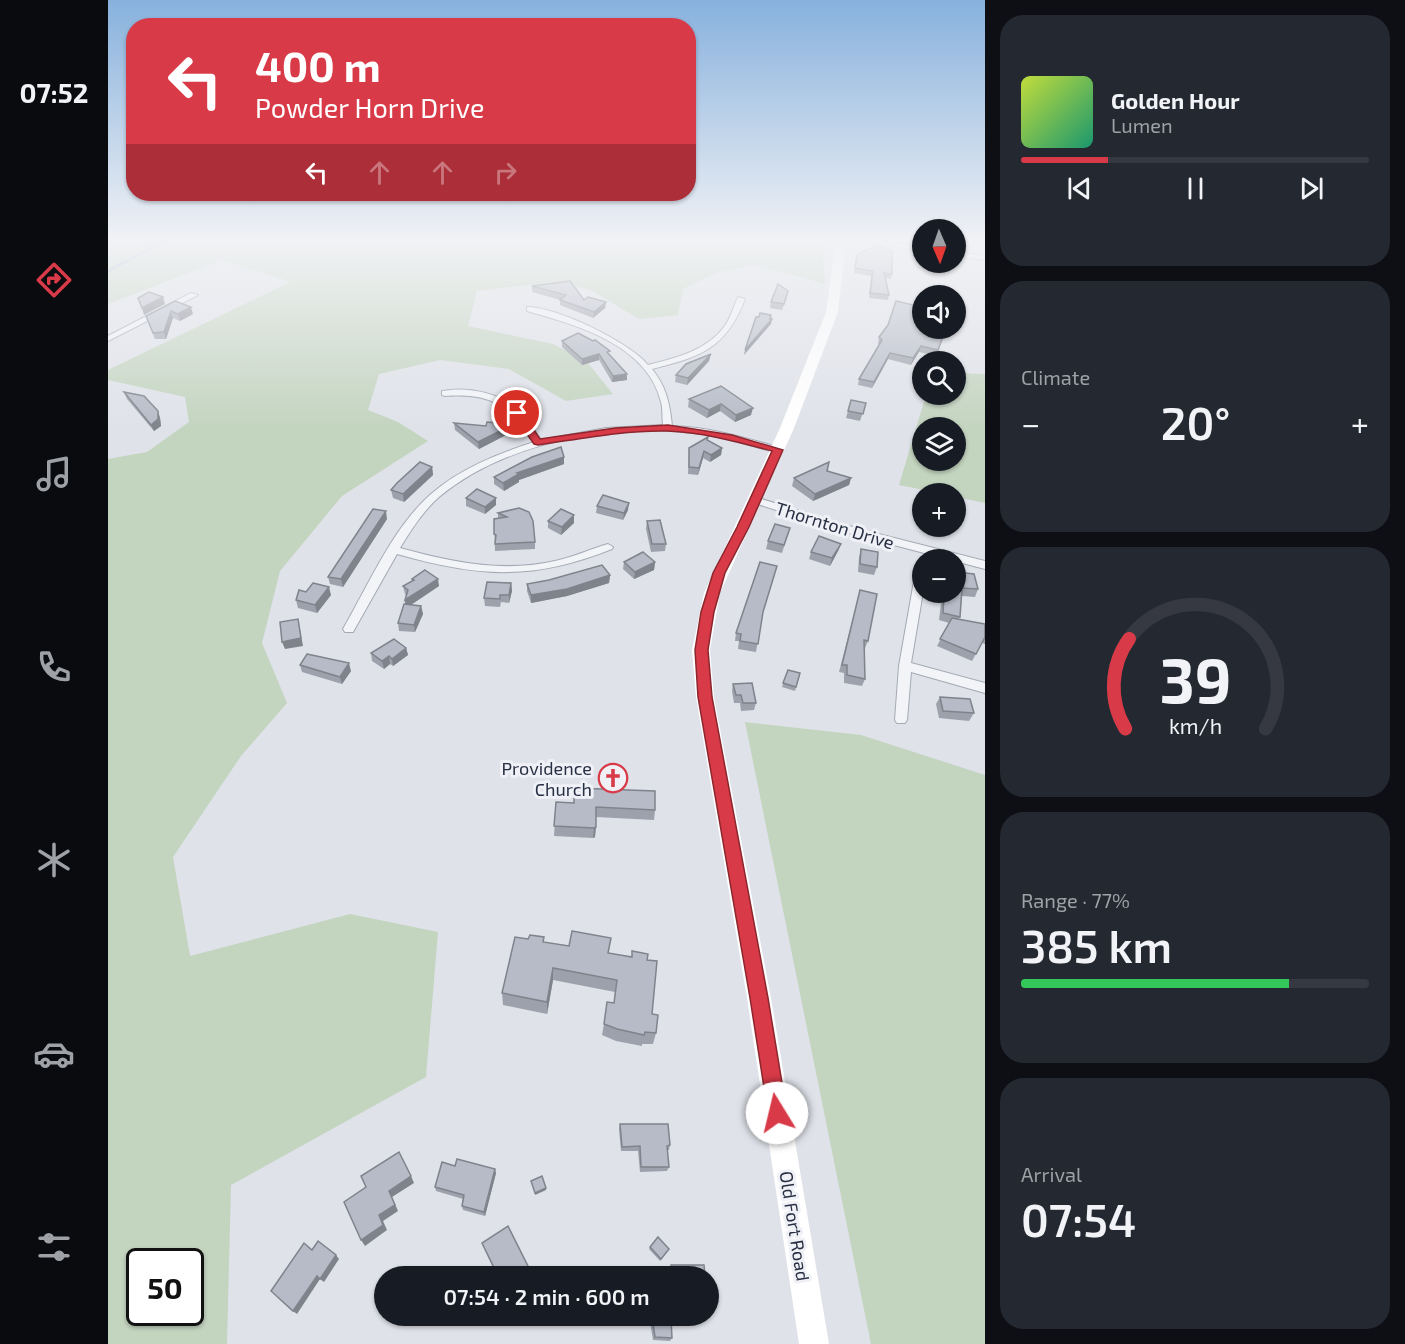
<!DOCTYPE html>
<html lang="en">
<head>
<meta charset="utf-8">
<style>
	body { margin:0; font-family:"Exo 2",sans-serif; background:#242831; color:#f1f3f6; height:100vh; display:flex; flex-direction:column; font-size:22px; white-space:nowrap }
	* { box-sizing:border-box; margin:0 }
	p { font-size:20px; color:#9ea1a6 }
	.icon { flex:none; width:33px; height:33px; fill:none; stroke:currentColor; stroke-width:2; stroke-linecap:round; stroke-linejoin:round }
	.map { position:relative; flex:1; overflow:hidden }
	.panel { display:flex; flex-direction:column; gap:15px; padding:15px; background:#0d0f14; width:420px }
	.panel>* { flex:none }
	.guide { position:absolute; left:18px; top:18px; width:570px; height:183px; border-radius:24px; box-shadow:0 2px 4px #0004; background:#d83a47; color:#fff; overflow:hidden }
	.needle { width:39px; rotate:178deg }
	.fabs { position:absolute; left:804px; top:219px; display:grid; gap:12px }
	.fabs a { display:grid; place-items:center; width:54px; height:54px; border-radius:50%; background:#171b24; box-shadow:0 2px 4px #0004; font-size:30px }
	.speed { position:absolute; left:18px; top:1248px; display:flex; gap:12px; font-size:30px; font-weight:700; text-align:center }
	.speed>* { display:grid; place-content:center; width:78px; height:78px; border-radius:50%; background:#171b24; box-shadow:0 2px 4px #0004; line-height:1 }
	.speed .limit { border:3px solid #111; border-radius:9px; background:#fff; color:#111 }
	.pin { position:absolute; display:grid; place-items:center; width:51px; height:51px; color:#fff; margin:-26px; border:3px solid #fff; border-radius:50%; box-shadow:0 2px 6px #0007 }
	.me { position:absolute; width:66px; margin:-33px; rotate:351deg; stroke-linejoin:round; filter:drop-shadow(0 0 4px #0008) }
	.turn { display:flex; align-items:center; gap:21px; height:126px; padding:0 30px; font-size:27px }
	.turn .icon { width:78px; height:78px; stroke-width:2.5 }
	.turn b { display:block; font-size:42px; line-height:51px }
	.lanes { display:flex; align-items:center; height:57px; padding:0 30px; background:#0003; justify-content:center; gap:30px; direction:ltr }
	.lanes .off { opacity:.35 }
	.big { font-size:45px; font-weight:600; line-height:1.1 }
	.panel .widget { flex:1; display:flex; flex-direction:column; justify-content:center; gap:9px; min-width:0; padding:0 21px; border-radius:24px; background:#242831 }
	.panel .dial { align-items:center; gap:0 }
	.dial svg { height:156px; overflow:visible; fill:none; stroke:#363941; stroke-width:7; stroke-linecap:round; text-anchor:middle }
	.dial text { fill:#f1f3f6; stroke:none }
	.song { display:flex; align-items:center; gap:18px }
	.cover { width:72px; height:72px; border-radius:9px; background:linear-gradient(135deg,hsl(70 70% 55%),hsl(160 70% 35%)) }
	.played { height:6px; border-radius:3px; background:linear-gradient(90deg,#d83a47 25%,#363941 25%) }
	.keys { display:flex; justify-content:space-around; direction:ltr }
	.heat { display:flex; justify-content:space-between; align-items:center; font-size:33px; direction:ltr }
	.charge { height:9px; border-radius:4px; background:linear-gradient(90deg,#34c759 77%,#363941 0) }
	.trip { position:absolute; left:266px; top:1266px; width:345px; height:60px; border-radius:30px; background:#171b24; box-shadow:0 2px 4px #0004; font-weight:600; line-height:60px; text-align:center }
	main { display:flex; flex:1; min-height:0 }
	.tabs { display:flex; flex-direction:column; width:108px; justify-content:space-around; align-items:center; background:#090b0e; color:#9ea1a6 }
	.tabs .icon { width:42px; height:42px }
	.tabs .selected { color:#d83a47 }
	.tabs b { font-size:27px; color:#f1f3f6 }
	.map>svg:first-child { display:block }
</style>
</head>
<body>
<main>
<nav class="tabs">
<b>07:52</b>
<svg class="icon selected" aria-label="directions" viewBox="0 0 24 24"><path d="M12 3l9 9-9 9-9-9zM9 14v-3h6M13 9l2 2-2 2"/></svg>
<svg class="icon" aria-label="music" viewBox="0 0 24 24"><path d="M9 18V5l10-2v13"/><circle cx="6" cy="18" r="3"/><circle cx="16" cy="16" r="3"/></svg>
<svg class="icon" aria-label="phone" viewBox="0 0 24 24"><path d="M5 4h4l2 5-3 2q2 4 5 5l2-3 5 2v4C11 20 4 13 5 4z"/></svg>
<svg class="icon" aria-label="climate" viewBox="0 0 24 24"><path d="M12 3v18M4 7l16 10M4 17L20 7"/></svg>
<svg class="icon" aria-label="car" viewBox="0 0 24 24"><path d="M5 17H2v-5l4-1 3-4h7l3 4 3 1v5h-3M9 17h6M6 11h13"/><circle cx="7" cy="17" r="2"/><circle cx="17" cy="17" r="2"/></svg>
<svg class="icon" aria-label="filters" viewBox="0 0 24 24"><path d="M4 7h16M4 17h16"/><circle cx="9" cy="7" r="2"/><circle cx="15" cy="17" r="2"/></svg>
</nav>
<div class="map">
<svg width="877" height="1344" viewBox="0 0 877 1344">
	<rect width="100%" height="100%" fill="#dfe2e9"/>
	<g fill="#c3d4bf" fill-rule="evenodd">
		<path d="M0 241 714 242 717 284 649 265 610 272 575 289 570 315 531 319 483 290 446 282 369 291 360 326 445 344 479 362 505 394 458 401 401 369 332 360 271 374 260 410 290 422 320 441 234 496 172 571 154 643 179 703 133 756 65 857 82 956 242 914 330 932 318 1077 123 1185 119 1344H0V459L39 452 81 422 77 397 0 380V370L182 282 114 260 0 304ZM32 1262H82V1312H32Z"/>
		<path d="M848 373 877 374V503L848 497V494L831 493 791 485 818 395 848 394ZM814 428H848V460H814Z"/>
		<path d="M637 722 753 735 877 775V1344H763Z"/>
	</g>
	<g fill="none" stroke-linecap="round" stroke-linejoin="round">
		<path stroke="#97adcc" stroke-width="3" d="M0 271 56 241"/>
		<g stroke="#a4a9b4" stroke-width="2">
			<g id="minor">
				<path d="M756 241H770L814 247V251Z"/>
				<path d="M848 252 877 256V260L848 256Z"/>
				<path d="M83 293 90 295 0 341V336Z"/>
				<path d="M630 297 637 299C618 349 592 357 544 369 558 386 562 404 564 426 602 427 638 438 673 448V452L670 453C642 446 615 436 586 433 503 422 396 443 331 497 315 511 303 530 292 548 343 562 395 573 447 561 466 557 482 549 500 544L505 547 504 549C424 581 370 577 289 554L245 632H237L235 629C260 586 285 527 323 494 352 469 389 454 426 442 399 405 385 393 337 396L334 395V391C361 386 394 393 413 413 421 421 427 431 433 440L498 428 555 425C554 418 555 409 553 402 539 344 468 325 419 311V307C447 306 523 343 540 365 567 358 598 351 616 327 623 318 625 307 630 297Z"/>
				<path d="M647 497 751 529 877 561V569L744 534 643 502V498Z"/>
				<path d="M814 560 815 592 803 663 877 683V693L803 672 799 720 797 723H789L787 720 791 666 809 564Z"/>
			</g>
		</g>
		<use href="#minor" fill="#f2f4f7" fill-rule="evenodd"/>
		<path fill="#fff" fill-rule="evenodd" d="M728 241H738L730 312 686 428 612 593 602 650 606 697 663 998 721 1344H691L639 998 588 697 584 650 596 593 672 428 718 312Z"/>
	</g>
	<g fill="#9da1ab">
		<path d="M748 260 784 274 783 279 777 278 781 295 780 300 761 298 763 276 746 273Z"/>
		<path d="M424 286 476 300 498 302 497 308 485 318 452 305V300L424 292Z"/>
		<path d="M679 297 674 310 662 308 663 302Z"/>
		<path d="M67 301 85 314 72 321 65 318 58 339H47L38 316Z"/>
		<path d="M839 328 828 356 811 352 803 365 780 359 764 388 750 385 751 379 771 345 770 343 771 337Z"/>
		<path d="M454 341 502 355 519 380 504 382 491 360 474 365 454 347Z"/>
		<path d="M601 361 579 385 567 382 568 375Z"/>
		<path d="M613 386 643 415 627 422 612 411 599 418 580 407 581 399Z"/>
		<path d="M16 392 50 411 52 418 53 426 46 431 19 399Z"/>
		<path d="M743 400 758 403 752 421 738 418Z"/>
		<path d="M346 423 378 426 390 423V427L398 435 371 449 347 430Z"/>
		<path d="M600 440 614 448 613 455 602 462 595 458 590 475 580 474 581 448Z"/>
		<path d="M456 457V464L411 480V482L396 491 386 484V477Z"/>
		<path d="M324 467 325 475 296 502 285 498 283 490Z"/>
		<path d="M719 471 743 478 741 485 705 501 684 486 686 478Z"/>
		<path d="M358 498H388V505L377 514 358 506Z"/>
		<path d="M489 506 520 510 515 520 488 513Z"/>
		<path d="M411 508 427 542V549L387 551 386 519 390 518V513Z"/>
		<path d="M466 515V523L453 535 440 528V521Z"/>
		<path d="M279 519 235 587 222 584 220 577Z"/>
		<path d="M539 521 558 544 557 551 543 552 538 529Z"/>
		<path d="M682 528 674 553 658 549 660 541Z"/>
		<path d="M733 544 730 551 722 566 701 559 703 552Z"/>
		<path d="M753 549 769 567 766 575 750 572 751 557Z"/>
		<path d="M516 562H547L546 570 526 579 515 569Z"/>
		<path d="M848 572 870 589 867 597 854 596 852 617 851 619 877 624V644L874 643 864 661 829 646 841 623 831 620 833 603 836 597 835 592H848Z"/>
		<path d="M667 574 654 615 648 652 630 649 631 641H627L628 633Z"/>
		<path d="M502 575 501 583 459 596 423 603 419 591V584Z"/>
		<path d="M304 579 331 586 303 605 313 606 315 614 307 632 291 631 290 623 297 604V600L298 595 297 594 295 586 304 581Z"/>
		<path d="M403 583 404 591 401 603 393 602 392 607 377 606 376 598Z"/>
		<path d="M752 590 760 641 757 648V679L754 686 736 683V673L731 672Z"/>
		<path d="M198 592 223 595 209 613 190 608 188 600Z"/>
		<path d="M298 648 300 655 285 666 282 664 276 669 264 661 263 653Z"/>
		<path d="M192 665 243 671 234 684 194 672Z"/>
		<path d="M680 670 692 673 687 691 674 687Z"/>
		<path d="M625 684 648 703 646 710 633 711 632 703H626L624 691Z"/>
		<path d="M832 697 866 713 861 721 831 718 828 704Z"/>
		<path d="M448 802 547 810 546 820 488 817 487 837 485 838 446 836Z"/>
		<path d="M436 942 539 960 544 1014 548 1033 545 1044H534V1046L508 1041 494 1035 496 1024 506 1003 507 992 445 980 439 1014 395 1005 394 993Z"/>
		<path d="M512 1124 562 1145 561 1150H559L561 1167 559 1171 532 1172 530 1151H513L511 1129Z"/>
		<path d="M347 1166 388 1173 377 1216 355 1210 354 1206 355 1199 328 1191 327 1187Z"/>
		<path d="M374 1243 425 1276H389L376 1248Z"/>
		<path d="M542 1247 561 1249 552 1261 541 1249Z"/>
		<path d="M563 1265 597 1276H561V1270Z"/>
		<path d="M541 1316H600V1318L597 1321 563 1322 564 1338 562 1341 545 1340Z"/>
	</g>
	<g fill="#7f838b">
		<path d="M55 297 57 304 36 315 34 308Z"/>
		<path d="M498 302 497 308 485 318 486 312Z"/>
		<path d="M83 307 85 314 72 321 70 314Z"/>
		<path d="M63 311 65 318 58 339 56 332Z"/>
		<path d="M663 315 662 321 664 319 663 324 636 355 637 350Z"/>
		<path d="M813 346 811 352 803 365 805 358Z"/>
		<path d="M782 353 780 359 764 388 766 382Z"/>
		<path d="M491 354V360L474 365V359Z"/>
		<path d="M603 354 601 361 579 385 580 378Z"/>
		<path d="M519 374V380L504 382 505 376Z"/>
		<path d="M613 404 612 411 599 418 601 410Z"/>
		<path d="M645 408 643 415 627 422 628 415Z"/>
		<path d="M50 411 52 418 53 426 46 431 43 425Z"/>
		<path d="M390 423V430L398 428V435L371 449 370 442 389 427Z"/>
		<path d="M614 448 613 455 602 462 603 455Z"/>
		<path d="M596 451 595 458 590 475 591 468Z"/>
		<path d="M456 457V464L411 480V482L396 491 395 483 409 473Z"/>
		<path d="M324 467 325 475 296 502 295 494Z"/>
		<path d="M743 478 741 485 705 501 707 494Z"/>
		<path d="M388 498V505L377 514V507Z"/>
		<path d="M521 503 520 510 515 520 516 513Z"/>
		<path d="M278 511 279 519 235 587 233 579Z"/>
		<path d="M466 515V523L453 535 454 527Z"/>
		<path d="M733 544 730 551 722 566 724 558Z"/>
		<path d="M547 562 546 570 526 579 527 572Z"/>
		<path d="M502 575 501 583 459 596 423 603V595Z"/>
		<path d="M330 579 331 586 298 608 297 600Z"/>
		<path d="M403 583 404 591 401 603V595Z"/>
		<path d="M221 587 223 595 209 613 207 605Z"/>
		<path d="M313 606 315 614 307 632 306 625Z"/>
		<path d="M190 619 195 646 177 649 174 642Z"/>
		<path d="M298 648 300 655 285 666 284 659Z"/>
		<path d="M281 656 282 664 276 669 274 661Z"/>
		<path d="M241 663 243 671 234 684 232 677Z"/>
		<path d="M488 827 487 837 485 838 486 828Z"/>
		<path d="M445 968V980L439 1014V1002Z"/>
		<path d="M387 1169 388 1173 377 1216 376 1212Z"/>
		<path d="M303 1176 306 1183 284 1197 290 1211 275 1221 279 1230 257 1246 253 1240 271 1215 281 1191Z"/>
		<path d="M438 1188V1190L427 1195V1193Z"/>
		<path d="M228 1255 231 1259 216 1282 212 1279Z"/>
		<path d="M209 1276 212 1279 189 1314 185 1311Z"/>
	</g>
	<g fill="#b6bbc7" stroke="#7f838b" stroke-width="1.5">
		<path d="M769 245 784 251V274L776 273 781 295 762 293 765 271 747 268 749 255Z"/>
		<path d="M462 281 476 300 480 297 498 302 486 312 452 300 458 295 424 286Z"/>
		<path d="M670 284 680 291 676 304 663 302Z"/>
		<path d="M41 292 55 297 34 308 30 298Z"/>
		<path d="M67 301 83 307 70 314 63 311 56 332 45 333 38 316Z"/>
		<path d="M788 301 814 307V328H838L830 350 813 346 805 358 782 353 766 382 751 379 774 340 771 337 780 325Z"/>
		<path d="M652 313 663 315 662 319H664L637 350 648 317H651Z"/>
		<path d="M470 333 485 341 487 340 502 351 499 352 519 374 505 376 491 354 474 359 454 341Z"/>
		<path d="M603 354 580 378 568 375 578 364Z"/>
		<path d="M613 386 645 408 628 415 613 404 601 410 581 399Z"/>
		<path d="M16 392 36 396 50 411V419L43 425Z"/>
		<path d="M743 400 758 403 755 414 740 411Z"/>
		<path d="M379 422 390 423 389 427 398 428 370 442 346 423 378 426Z"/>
		<path d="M600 437 599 440 614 448 603 455 596 451 591 468 581 467V448Z"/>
		<path d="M453 447 456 457 409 473 411 474 395 483 386 477 424 457Z"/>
		<path d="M312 462 324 467 295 494 283 490 289 483Z"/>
		<path d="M721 462 719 471 743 478 707 494 686 478Z"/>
		<path d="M369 489 388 498 377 507 358 498Z"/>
		<path d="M495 495 521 503 516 513 489 506Z"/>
		<path d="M411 508 421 512 425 521 427 542 387 544 388 535 386 534V519L399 517 390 513Z"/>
		<path d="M265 509 278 511 233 579 220 577Z"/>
		<path d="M453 509 466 515 454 527 440 521Z"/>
		<path d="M552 520 558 544H544L539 521Z"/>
		<path d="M667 524 682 528 676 545 660 541Z"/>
		<path d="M711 536 733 544 724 558 703 552Z"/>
		<path d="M753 549 770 552 769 567 752 564Z"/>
		<path d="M535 552 547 562 527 572 516 562Z"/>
		<path d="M652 562 669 566 655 612 650 644 632 641 633 634 628 633Z"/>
		<path d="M494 565 502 575 459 589 423 595 419 584 441 580Z"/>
		<path d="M317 570 330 579 297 600 300 590 295 586 306 580 304 579Z"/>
		<path d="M848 572 866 574 870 589 854 588 852 617 835 613 836 595 840 596V592H848Z"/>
		<path d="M379 582 403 583 401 595H392V599L376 598Z"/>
		<path d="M205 583 221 587 207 605 188 600 191 590 198 592Z"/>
		<path d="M752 590 769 594 760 641 756 640 757 679 739 675V665H734Z"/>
		<path d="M296 604 313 606 306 625 290 623Z"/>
		<path d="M844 618 877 624V637L868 654 832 639Z"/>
		<path d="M190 619 193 638 174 642 172 622Z"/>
		<path d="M286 639 298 648 284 659 281 656 274 661 263 653Z"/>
		<path d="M199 654 241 663 232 677 192 665Z"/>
		<path d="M680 670 692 673 688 687 675 683Z"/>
		<path d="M644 683 648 703H635L633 695H628L625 684Z"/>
		<path d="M832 697 862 699 866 713 835 711Z"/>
		<path d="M466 788 547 791V810L488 807V827L486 828 446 826 448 802 466 803Z"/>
		<path d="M464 931 503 938 500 953 524 957V951L540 954 539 960 549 961 544 1014 550 1015 548 1033 537 1032 536 1035 509 1029 496 1024 499 1002 506 1003 509 980 445 968 439 1002 394 993 407 937 420 939 422 935 436 937 435 942 461 946Z"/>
		<path d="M512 1124H560L562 1145 559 1146 561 1167H533L532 1146 514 1147Z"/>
		<path d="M291 1152 303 1176 281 1191 287 1205 271 1215 275 1225 253 1240 236 1202 258 1187 253 1176Z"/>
		<path d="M349 1159 387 1169 376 1212 354 1206 356 1195 327 1187 334 1162 347 1166Z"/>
		<path d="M434 1176 438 1188 427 1193 423 1181Z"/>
		<path d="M400 1226 425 1276H390L374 1243Z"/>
		<path d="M550 1237 561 1249 553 1259 542 1247Z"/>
		<path d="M210 1241 228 1255 212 1279 209 1276 185 1311 163 1291 196 1243 204 1250Z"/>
		<path d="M563 1265H596L597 1276H564Z"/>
		<path d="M600 1313V1318L563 1319 564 1338 547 1337 544 1316H600Z"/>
	</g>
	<linearGradient id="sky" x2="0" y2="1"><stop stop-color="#87b1dd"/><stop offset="0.56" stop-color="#f1f2f5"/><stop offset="1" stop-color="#f1f2f5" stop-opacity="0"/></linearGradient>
	<rect width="877" height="429" fill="url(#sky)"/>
	<path fill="#d83a47" stroke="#8c262e" stroke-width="1.5" d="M405 411H413L432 439 507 428 560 425 624 435 675 450 641 527 617 573 606 612 600 650 604 697 660 998 679 1113 676 1120 669 1123 662 1120 660 1113 642 998 590 697 587 650 593 612 605 573 629 527 664 451C630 442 594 432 559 431 516 430 472 439 430 445L426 444 404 413Z"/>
	<defs>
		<g id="church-ring" transform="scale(1.5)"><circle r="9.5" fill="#eff1f7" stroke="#d83a47" stroke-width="1.5"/><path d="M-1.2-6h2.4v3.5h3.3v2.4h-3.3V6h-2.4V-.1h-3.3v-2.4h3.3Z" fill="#d83a47"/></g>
	</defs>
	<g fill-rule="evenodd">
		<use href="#church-ring" x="505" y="778"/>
	</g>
	<g text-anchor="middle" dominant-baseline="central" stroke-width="6" stroke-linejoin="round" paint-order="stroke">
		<g font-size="18" fill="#272f42" stroke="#eff1f7">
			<text transform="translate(727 525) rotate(17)">Thornton Drive</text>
			<text transform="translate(687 1226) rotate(81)">Old Fort Road</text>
		</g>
		<g font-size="18" fill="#272f42" stroke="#eff1f7" text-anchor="end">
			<text x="484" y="768">Providence<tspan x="484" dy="21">Church</tspan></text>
		</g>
	</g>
</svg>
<div class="fabs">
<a><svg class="needle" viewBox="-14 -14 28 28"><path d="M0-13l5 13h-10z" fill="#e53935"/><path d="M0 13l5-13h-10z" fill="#9ea1a6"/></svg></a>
<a><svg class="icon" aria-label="sound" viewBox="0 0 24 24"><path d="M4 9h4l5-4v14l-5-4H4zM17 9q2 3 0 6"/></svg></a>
<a><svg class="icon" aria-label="search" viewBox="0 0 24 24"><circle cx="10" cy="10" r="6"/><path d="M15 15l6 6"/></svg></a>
<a><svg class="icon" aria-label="layers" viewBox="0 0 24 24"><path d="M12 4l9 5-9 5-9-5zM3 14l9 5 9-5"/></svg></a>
<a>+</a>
<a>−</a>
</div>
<div class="speed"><div class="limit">50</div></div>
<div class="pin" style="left:409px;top:413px;background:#d93025"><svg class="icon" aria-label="arrive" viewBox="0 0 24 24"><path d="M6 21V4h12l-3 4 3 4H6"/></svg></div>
<svg class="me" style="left:669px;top:1113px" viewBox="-20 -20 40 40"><circle r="19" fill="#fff"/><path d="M0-13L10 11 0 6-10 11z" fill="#d83a47"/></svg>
<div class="trip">07:54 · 2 min · 600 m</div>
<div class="guide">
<div class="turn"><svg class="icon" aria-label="left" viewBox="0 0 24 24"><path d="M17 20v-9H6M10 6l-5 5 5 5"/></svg><div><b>400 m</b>Powder Horn Drive</div></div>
<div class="lanes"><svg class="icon" aria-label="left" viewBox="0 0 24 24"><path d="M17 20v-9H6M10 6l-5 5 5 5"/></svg><svg class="icon off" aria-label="ahead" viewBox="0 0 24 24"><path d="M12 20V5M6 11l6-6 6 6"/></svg><svg class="icon off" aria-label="ahead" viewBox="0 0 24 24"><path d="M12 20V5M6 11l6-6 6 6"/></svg><svg class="icon off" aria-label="right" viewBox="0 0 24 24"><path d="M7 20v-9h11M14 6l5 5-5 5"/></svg></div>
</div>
</div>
<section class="panel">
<div class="widget">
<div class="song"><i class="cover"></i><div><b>Golden Hour</b><p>Lumen</p></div></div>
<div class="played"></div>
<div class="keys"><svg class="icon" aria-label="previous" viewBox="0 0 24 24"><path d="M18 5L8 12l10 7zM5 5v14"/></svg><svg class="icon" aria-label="pause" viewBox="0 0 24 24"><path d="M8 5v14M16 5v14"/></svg><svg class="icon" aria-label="next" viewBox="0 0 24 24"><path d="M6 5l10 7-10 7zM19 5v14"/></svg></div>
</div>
<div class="widget"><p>Climate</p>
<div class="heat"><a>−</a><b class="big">20°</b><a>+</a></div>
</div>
<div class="widget dial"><svg viewBox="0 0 100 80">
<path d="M14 69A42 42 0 1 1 86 69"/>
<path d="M14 69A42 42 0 0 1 16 23" stroke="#d83a47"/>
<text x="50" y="56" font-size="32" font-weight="700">39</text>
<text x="50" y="72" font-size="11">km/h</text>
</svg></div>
<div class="widget"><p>Range · 77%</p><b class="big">385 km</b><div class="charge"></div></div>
<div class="widget"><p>Arrival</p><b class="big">07:54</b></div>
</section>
</main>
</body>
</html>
